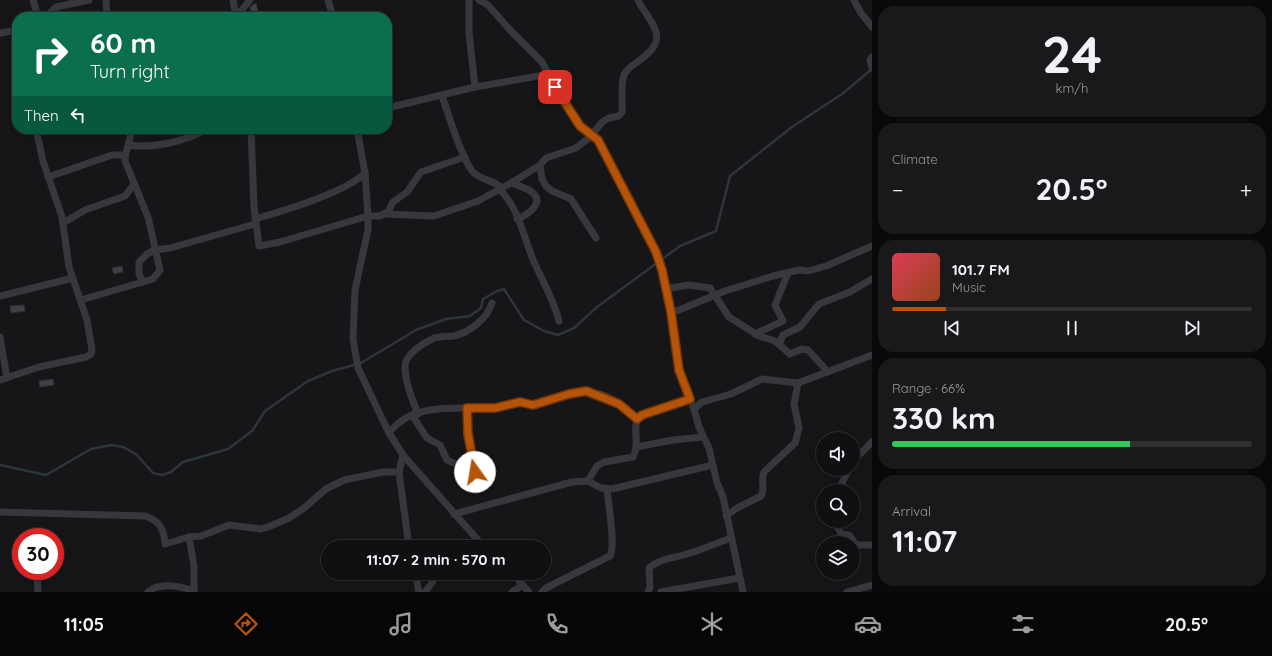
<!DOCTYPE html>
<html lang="en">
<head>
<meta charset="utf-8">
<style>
	body { margin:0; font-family:Quicksand,sans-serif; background:#19191b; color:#f1f3f6; height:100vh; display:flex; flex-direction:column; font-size:15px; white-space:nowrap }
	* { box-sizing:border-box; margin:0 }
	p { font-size:13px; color:#9c9d9f }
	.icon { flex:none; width:22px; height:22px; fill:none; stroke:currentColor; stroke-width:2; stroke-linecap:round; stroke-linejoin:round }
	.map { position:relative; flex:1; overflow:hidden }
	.details { display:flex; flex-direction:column; gap:6px; padding:6px; background:#09090a; width:400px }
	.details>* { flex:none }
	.banner { position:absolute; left:12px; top:12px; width:380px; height:122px; border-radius:16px; box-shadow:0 2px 10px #0003,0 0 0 1px #303032; background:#0b6e4f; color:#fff; overflow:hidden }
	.tools { position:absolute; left:816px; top:432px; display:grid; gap:8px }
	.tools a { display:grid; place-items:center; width:44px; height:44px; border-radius:50%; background:#101012; box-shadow:0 2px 10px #0003,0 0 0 1px #303032; font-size:20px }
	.speed { position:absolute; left:12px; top:528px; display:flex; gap:8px; font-size:20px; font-weight:700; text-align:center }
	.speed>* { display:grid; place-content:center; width:52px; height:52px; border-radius:50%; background:#101012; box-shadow:0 2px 10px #0003,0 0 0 1px #303032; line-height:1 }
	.speed .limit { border:6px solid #d22; background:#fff; color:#111 }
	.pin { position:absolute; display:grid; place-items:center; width:34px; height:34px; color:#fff; margin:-17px; border-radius:8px; box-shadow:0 2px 6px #0006 }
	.me { position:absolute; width:44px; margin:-22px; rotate:347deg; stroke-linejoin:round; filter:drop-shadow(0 0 3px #0008) }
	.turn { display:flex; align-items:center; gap:14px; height:84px; padding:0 12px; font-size:18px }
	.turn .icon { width:52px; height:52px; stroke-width:2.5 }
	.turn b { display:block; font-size:28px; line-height:34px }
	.then { display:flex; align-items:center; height:38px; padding:0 12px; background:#0003; gap:8px; font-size:15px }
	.big { font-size:30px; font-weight:700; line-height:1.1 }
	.details .tile { flex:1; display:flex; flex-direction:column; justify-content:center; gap:6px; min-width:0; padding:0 14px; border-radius:16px; background:#19191b }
	.details .dial { align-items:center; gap:0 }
	.dial b { font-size:52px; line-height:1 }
	.song { display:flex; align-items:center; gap:12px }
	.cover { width:48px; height:48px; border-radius:6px; background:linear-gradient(135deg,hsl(350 70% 55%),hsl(20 70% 35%)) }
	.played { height:4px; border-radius:2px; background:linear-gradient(90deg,#b45309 15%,#303032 15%) }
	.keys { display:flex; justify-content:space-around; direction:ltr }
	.heat { display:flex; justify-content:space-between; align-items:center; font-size:22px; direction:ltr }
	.charge { height:6px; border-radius:3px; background:linear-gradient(90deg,#34c759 66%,#303032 0) }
	.trip { position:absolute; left:321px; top:540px; width:230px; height:40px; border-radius:20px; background:#101012; box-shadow:0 2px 10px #0003,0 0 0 1px #303032; font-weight:700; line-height:40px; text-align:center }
	.dock { display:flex; height:64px; justify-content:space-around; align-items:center; background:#060607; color:#9c9d9f }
	.dock .icon { width:28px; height:28px }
	.dock .current { color:#b45309 }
	.dock b { font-size:18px; color:#f1f3f6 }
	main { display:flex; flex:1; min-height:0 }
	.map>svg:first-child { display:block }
</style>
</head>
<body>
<main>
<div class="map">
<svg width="872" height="592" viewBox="0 0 872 592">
	<rect width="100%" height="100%" fill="#161618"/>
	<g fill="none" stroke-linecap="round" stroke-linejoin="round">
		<path stroke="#2c353c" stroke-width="2.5" d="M0 465 46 475 91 449 111 445 123 447 136 454 153 473 162 475 171 472 183 462 228 449 252 431 265 411 308 381 332 371 361 363 416 330 446 319 470 316 481 308 483 299 497 291 504 289 524 320 544 331 558 335 574 328 597 307 680 246 716 231 730 176 792 127 842 94 872 69"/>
	</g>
	<g fill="#404145" stroke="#303034">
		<path d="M256 3 259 17H252L250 7Z"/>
		<path d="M122 266 123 272 114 274 112 268Z"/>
		<path d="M24 305 25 311 11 313 10 306Z"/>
		<path d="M53 379 54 385 40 387 39 381Z"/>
	</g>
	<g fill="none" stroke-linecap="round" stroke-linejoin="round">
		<g stroke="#37383d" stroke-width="7">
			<path d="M33 0 38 17"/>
			<path d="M106 0 107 17"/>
			<path d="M233 0 236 17"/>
			<path d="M328 0 333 17"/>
			<path d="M469 0V33L475 87"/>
			<path d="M479 0 488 5 510 30 542 62 569 111 580 126 597 140 645 228 656 252 665 279 673 321 679 370 694 409 699 427 709 448 717 483 723 497 743 592"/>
			<path d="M854 0 861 13 872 27"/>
			<path d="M46 17 56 7 89 0"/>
			<path d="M236 17 250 0"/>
			<path d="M0 33 17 30"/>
			<path d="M872 57 870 60 872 68"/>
			<path d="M442 96C448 113 462 160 473 172 481 181 494 179 502 189"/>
			<path d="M387 108 475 87 550 74"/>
			<path d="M251 129 254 207 259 246 280 242 368 216H380L388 212 393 202 407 192 421 172 465 157"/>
			<path d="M357 129 365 173 368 216V230L355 290 353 339 358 368 389 433 403 455 484 547"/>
			<path d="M129 145C151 149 188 141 206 129"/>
			<path d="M540 165 542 179 546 186 552 191 571 199 596 238"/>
			<path d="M48 177 112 155H125"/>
			<path d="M511 183C518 186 529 188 534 194 544 205 525 216 517 219"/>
			<path d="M500 190C519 208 524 239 534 262 543 282 553 298 559 321"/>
			<path d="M385 214 434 216 478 201 513 182 540 165 546 158 576 148 590 137 602 122 609 118 619 116 622 112C623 101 620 85 624 75 627 68 635 64 640 60 673 37 649 23 638 0"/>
			<path d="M255 219C283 211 345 193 365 173"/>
			<path d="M63 223 85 210 125 196 134 184"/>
			<path d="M143 282 139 274V262L147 254 155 250 170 248 255 224"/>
			<path d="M666 287 671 288 689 285 710 288 729 317 759 336 775 341 790 354 802 349 808 350 828 372"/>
			<path d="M0 296 73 278"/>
			<path d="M81 300 153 279 160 270 148 217 125 161C125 150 131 141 131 129"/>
			<path d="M671 311 679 310 725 291 773 276 799 270 808 271 826 266 872 246"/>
			<path d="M755 334 783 321 775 305 788 273"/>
			<path d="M0 337 7 378"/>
			<path d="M779 344 783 335 800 327 819 304 850 292 872 279"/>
			<path d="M0 380 39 367 86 357 91 354 92 350 87 320 69 267 62 217 43 161 36 129"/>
			<path d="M467 408 468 434 478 483"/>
			<path d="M694 409 702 402 731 394 762 379 798 383 872 355"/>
			<path d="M418 414C412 399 405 382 405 366 405 355 423 343 432 339 439 336 447 337 454 336 470 332 487 319 492 303"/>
			<path d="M412 415 427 438 440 445 447 460C449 462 453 462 456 464 465 471 460 476 475 472"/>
			<path d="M389 433C411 403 452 409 485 408 497 408 507 404 518 403 523 402 528 405 533 405 579 391 599 380 637 419"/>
			<path d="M636 447 673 440 703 437"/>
			<path d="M403 455 399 472 409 547"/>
			<path d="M853 461 872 442"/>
			<path d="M588 481 597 466 604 462 633 457C641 444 631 428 639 416L690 399"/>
			<path d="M838 491 849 469"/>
			<path d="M0 512 145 516C160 521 164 529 165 544L189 537 201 536 229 525 261 529 268 527 289 518 304 508 326 489 344 480 383 472H399"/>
			<path d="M454 514 572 482 588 481 601 488 612 489 713 465"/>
			<path d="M726 516 737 508 761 496C766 488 760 481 764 472L795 443 799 428 794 404 798 383"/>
			<path d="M841 521 838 528 841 534 849 535 856 545H872"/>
			<path d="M189 537 194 566V592"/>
			<path d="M37 573 38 592"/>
			<path d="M415 573 419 592"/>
			<path d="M512 573 529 592"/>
			<path d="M148 592C159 582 181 586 194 591"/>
			<path d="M425 592 439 573"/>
			<path d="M512 592 523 585"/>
			<path d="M542 592 546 588 610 556C616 547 608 502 607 489"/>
			<path d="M648 592 650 587 649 568C660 558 676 558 690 553 703 549 717 543 731 538"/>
			<path d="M661 592 739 578"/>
			<path d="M847 592 872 585"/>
		</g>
	</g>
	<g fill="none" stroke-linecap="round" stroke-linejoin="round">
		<g stroke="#753606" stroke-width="10">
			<path id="route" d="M475 472 468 434 467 408H495L520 402 533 405 569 394 586 391 619 404 637 419 642 415 690 399 679 370 671 312 662 270 656 252 598 140 580 126 555 87"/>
		</g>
		<use href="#route" stroke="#b45309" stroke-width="7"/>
	</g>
</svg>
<div class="tools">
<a><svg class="icon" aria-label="sound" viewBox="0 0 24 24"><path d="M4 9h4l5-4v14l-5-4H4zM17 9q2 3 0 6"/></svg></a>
<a><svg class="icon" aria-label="search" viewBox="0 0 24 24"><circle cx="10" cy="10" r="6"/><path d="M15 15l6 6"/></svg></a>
<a><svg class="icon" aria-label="layers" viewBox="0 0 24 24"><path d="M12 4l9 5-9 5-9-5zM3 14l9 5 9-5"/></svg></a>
</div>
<div class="speed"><div class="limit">30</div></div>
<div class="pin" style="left:555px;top:87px;background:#d93025"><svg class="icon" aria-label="arrive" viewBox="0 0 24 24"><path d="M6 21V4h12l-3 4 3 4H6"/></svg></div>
<svg class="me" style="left:475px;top:472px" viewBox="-20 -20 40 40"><circle r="19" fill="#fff"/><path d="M0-13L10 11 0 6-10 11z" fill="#b45309"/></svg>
<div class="trip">11:07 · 2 min · 570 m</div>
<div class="banner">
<div class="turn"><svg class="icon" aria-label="right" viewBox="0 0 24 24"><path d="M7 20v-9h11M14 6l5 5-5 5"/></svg><div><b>60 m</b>Turn right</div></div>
<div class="then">Then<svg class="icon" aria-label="left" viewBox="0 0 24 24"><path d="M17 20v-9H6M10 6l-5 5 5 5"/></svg></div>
</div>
</div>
<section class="details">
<div class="tile dial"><b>24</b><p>km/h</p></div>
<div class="tile"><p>Climate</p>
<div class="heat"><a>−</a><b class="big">20.5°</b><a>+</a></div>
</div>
<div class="tile">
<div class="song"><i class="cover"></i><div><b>101.7 FM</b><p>Music</p></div></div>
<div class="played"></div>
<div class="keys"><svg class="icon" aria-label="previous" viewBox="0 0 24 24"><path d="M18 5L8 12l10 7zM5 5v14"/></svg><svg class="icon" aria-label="pause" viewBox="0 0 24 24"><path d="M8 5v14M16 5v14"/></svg><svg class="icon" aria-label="next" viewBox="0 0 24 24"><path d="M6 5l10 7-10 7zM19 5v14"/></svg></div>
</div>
<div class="tile"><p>Range · 66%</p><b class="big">330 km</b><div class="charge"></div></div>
<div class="tile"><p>Arrival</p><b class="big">11:07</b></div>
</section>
</main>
<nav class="dock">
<b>11:05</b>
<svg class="icon current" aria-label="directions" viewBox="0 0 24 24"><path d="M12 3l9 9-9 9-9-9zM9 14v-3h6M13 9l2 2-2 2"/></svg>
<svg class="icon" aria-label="music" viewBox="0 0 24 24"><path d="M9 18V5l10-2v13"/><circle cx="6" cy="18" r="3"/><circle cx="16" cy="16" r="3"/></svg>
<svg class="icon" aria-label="phone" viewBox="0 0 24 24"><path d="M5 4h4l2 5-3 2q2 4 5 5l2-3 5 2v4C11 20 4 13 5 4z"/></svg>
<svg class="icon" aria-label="climate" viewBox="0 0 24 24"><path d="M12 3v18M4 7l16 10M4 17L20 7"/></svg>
<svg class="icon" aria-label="car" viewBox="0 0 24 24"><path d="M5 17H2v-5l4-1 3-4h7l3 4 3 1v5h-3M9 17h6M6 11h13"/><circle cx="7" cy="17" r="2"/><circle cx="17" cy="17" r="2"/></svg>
<svg class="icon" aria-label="filters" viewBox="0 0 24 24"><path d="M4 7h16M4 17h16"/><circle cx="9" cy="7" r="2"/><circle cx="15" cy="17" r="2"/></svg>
<b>20.5°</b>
</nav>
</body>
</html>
